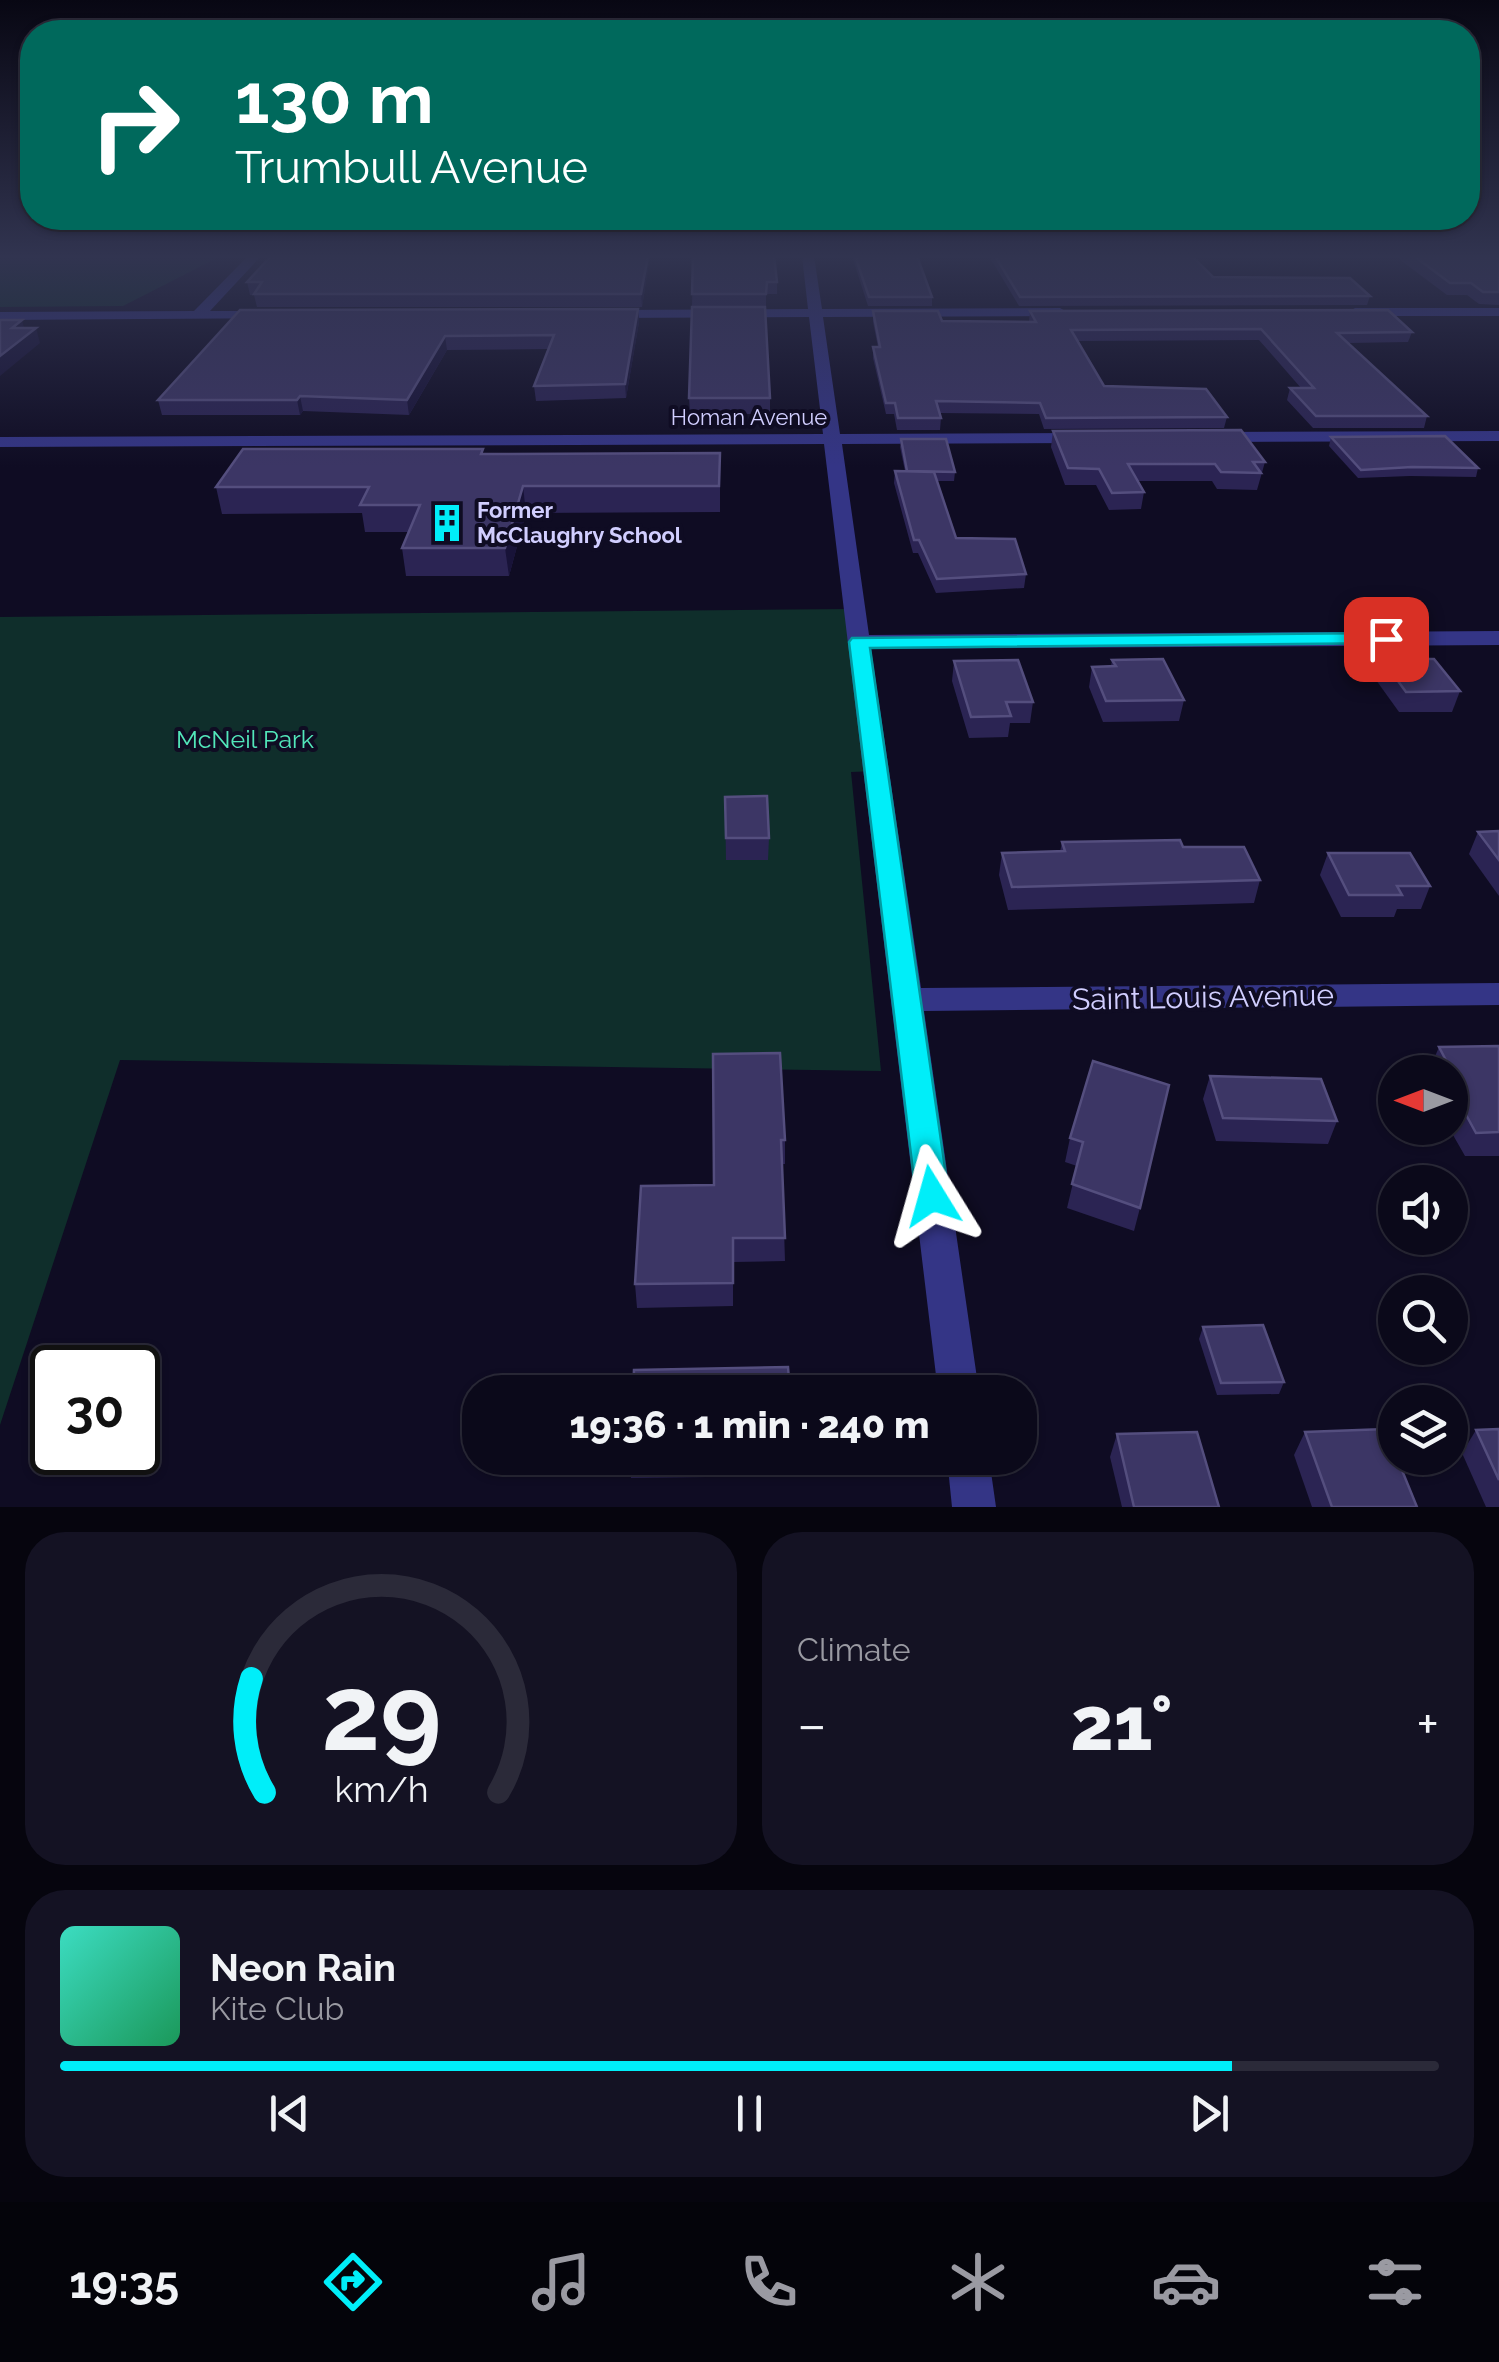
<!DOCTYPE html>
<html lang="en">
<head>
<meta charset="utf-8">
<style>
	body { margin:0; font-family:Raleway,sans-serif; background:#141223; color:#f1f3f6; height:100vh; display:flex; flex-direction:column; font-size:38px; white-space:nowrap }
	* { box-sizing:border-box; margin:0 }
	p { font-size:32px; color:#9a9aa2 }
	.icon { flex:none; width:55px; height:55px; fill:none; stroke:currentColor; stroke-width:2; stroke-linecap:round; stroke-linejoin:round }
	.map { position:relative; height:1507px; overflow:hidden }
	.drawer { display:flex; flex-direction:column; gap:25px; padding:25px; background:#06050e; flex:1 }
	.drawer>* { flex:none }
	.hud { position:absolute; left:20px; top:20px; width:1460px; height:210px; border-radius:40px; box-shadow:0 2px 8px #0004,0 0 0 2px #2b2a39; background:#00695c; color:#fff; overflow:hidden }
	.needle { width:65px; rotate:270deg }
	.fabs { position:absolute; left:1378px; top:1055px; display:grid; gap:20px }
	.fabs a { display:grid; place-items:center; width:90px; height:90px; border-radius:50%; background:#0b091a; box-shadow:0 2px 8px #0004,0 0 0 2px #2b2a39; font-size:50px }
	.speed { position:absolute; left:30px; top:1345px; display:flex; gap:20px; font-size:50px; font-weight:700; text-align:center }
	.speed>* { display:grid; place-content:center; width:130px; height:130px; border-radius:50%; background:#0b091a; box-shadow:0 2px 8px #0004,0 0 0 2px #2b2a39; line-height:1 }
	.speed .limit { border:5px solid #111; border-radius:15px; background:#fff; color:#111 }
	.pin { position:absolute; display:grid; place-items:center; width:85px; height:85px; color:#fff; margin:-42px; border-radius:20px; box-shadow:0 5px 15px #0006 }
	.me { position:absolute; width:110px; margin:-55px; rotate:352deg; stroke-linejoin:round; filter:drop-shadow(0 0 8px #0008) }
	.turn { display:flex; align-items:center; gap:35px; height:210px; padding:0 50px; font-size:45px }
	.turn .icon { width:130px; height:130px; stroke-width:2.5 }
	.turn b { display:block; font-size:70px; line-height:85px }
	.big { font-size:75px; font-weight:800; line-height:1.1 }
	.drawer .widget { flex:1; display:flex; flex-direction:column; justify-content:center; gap:15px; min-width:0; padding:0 35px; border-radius:40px; background:#141223 }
	.drawer .dial { align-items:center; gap:0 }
	.dial svg { height:260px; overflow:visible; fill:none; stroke:#2b2a39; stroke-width:7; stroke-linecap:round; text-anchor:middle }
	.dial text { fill:#f1f3f6; stroke:none }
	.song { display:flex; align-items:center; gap:30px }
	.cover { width:120px; height:120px; border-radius:15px; background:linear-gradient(135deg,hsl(170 70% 55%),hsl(150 70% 35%)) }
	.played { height:10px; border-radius:5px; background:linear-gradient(90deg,#00eef9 85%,#2b2a39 85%) }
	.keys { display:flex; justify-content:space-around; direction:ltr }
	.heat { display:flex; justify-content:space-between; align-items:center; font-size:55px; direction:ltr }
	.drawer .tiles { flex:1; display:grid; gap:25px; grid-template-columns:1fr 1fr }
	.widget:last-child { grid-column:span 2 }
	.trip { position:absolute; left:462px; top:1375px; width:575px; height:100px; border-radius:40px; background:#0b091a; box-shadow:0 2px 8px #0004,0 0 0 2px #2b2a39; font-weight:800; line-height:100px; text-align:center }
	.dock { display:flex; height:160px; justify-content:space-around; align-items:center; background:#04040a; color:#9a9aa2 }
	.dock .icon { width:70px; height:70px }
	.dock .on { color:#00eef9 }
	.dock b { font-size:45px; color:#f1f3f6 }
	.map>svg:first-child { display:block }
</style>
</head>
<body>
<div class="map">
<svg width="1499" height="1507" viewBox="0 0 1499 1507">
	<rect width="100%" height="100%" fill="#0f0c23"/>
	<g fill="#0f2e2b">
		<path d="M0 256H221L123 306 0 307Z"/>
		<path d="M854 609 876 771 851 772 881 1071 120 1060 0 1425V617Z"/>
	</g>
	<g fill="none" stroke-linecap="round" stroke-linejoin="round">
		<g fill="#343586" fill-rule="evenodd">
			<path d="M248 256H261L210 311H270L275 312V318L0 320V312L194 311Z"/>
			<path d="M802 256H814L822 309 1060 308 1067 312 1060 316 823 317 840 434 1085 433 1094 438 1085 443 842 444 869 635 1499 631V645L871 649 921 988 1499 983V1005L924 1011 979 1392H938L824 444 0 447V437L823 434 809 317 605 318 598 314 605 310 808 309Z"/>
			<path d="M1499 308V316H1355L1348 312 1355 308Z"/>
			<path d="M1499 431V441L1215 442 1206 437 1215 432Z"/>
			<path d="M947 1458H989L996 1507H952Z"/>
		</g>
	</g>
	<g fill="#2b2453">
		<path d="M271 256H650L642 307H257L254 295H250L247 282Z"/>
		<path d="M693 256 777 282V294H766V306H692Z"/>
		<path d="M852 256H917L932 297V306H868Z"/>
		<path d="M989 256H1192L1213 277 1370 296 1367 305 1019 306Z"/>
		<path d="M1395 256H1499V305L1479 304 1467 295H1447Z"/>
		<path d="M638 309 639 322 626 398 536 401 534 386 549 349 447 350 409 415 303 411 300 415H162L158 400 240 310Z"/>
		<path d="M873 311 942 321 1029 322 1030 311 1412 332 1408 342 1348 343 1427 416 1424 428H1313L1287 400 1290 388H1301L1259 340 1077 341 1104 386 1227 417 1224 428 1044 429 1039 414 939 413 941 418 940 430H897L894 414H886L873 358V347H878L873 322Z"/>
		<path d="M689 398H770V414H690Z"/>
		<path d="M1053 431 1265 462 1257 490 1217 489 1212 481H1138L1144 492 1141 509 1109 510 1096 485H1065L1051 447Z"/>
		<path d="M1331 437 1478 468 1476 477 1410 476 1358 478 1329 446Z"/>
		<path d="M901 439 955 472 954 481H936L956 538 1026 574 1024 588 936 593 918 553H913L894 483 895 471H905L900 447Z"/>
		<path d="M720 453V512L526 513 509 576H406L402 548 409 532H365L362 513 222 514 216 487 484 454Z"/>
		<path d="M1382 659 1460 691 1452 712H1399L1376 680Z"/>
		<path d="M1112 660 1184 700 1179 721 1103 722 1089 687 1092 667 1111 666Z"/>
		<path d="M954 661 1033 702 1030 723H1010L1008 737 969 738 952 681Z"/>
		<path d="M725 797 769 838 768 860H726Z"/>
		<path d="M1499 831V896L1469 854 1478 832Z"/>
		<path d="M1062 842 1183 847 1260 880 1254 903 1008 910 999 875 1002 853 1060 852Z"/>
		<path d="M1328 853 1430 886 1421 909H1397L1394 917H1341L1320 875Z"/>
		<path d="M1499 1046V1156H1465L1449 1128 1450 1072H1406L1408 1067 1431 1066 1439 1047Z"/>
		<path d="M713 1054 785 1140V1164H782L785 1261 733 1262V1306L637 1308 635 1284 714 1185Z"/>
		<path d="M1093 1061 1140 1208 1134 1231 1067 1208 1077 1166 1065 1162 1070 1138Z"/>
		<path d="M1210 1076 1337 1121 1328 1144 1216 1141 1203 1099Z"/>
		<path d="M1203 1327 1284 1382 1279 1394 1217 1395 1199 1339Z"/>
		<path d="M1499 1429V1507H1486L1462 1453 1476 1430Z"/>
		<path d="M1305 1432 1417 1507H1312L1294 1455Z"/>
		<path d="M1117 1434 1219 1507H1122L1110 1457Z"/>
		<path d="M629 1458H792V1476L631 1478Z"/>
	</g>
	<g fill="#181338">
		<path d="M648 256H650L642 307 641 294Z"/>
		<path d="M638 309 639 322 626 398 625 384Z"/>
		<path d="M22 320 26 335 36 328 40 343 0 376V356L12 328Z"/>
		<path d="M445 336 447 350 409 415 407 400Z"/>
		<path d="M300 396 303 411 300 415 297 400Z"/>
		<path d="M523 486 526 513 509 576 505 548Z"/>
	</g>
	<g fill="#3c3665" stroke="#544e7e" stroke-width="2.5">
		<path d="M271 256H648L641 294H254L262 282H247Z"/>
		<path d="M693 256H774L777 282H767L766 294H692Z"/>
		<path d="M855 256H917L932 297H869Z"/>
		<path d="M995 256H1192L1213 277 1350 278 1370 296 1020 297Z"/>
		<path d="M1414 256H1499V292H1483L1471 283H1450Z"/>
		<path d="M692 307H765L770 398H689Z"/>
		<path d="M638 309 625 384 534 386 554 335 445 336 407 400 300 396 297 400H158L240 310Z"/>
		<path d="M1388 310 1412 332 1337 333 1427 416H1316L1290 388H1314L1261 329 1071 330 1104 386 1206 389 1227 417 1046 418 1040 403 936 401 941 418H898L895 403H886L873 347H880L873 311H938L942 321 1036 322 1030 311Z"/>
		<path d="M0 320H22L12 328H36L0 356Z"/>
		<path d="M1241 430 1265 462H1253L1261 473 1221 472 1215 464H1128L1144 492 1112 493 1099 469 1068 468 1053 431Z"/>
		<path d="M1445 436 1478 468 1412 467 1361 470 1331 437Z"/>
		<path d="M901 439H946L955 472 907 471Z"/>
		<path d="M243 449H483L481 454 720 453 719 486H523L505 548H402L420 505H360L369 487H216Z"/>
		<path d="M895 471 934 472 956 538 1015 539 1026 574 937 579 919 540H914Z"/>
		<path d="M1163 659 1184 700 1106 701 1092 667 1116 666 1112 660Z"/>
		<path d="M1382 659H1434L1460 691 1406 692Z"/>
		<path d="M1018 660 1033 702H1006L1011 716 971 717 954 661Z"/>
		<path d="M767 796 769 838H726L725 797Z"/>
		<path d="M1499 831V860L1478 832Z"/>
		<path d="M1180 840 1183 847H1244L1260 880 1012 887 1002 853 1065 851 1062 842Z"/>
		<path d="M1328 853H1410L1430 886H1397L1402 895H1349Z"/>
		<path d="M1499 1046V1132L1476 1133 1459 1102H1450V1072H1411L1408 1067 1449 1066 1439 1047Z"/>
		<path d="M780 1053 785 1140H781L785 1238H733V1283L635 1284 641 1186 714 1185 713 1054Z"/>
		<path d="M1093 1061 1169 1085 1140 1208 1072 1184 1083 1142 1070 1138Z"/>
		<path d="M1210 1076 1321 1079 1337 1121 1223 1118Z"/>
		<path d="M1263 1325 1284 1382 1221 1383 1203 1327Z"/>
		<path d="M788 1367 790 1392H633L634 1370Z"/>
		<path d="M1386 1429 1395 1453V1458H1397L1417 1507H1332L1305 1432Z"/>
		<path d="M1499 1429V1480L1476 1430Z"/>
		<path d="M1197 1432 1219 1507H1134L1117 1434Z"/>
	</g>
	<linearGradient id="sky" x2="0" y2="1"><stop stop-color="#080713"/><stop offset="0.55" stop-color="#313450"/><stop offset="1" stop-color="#313450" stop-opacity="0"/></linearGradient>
	<rect width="1499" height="467" fill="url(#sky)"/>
	<path fill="#00eef9" stroke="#009ba2" stroke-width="2.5" d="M1386 633 1393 635V643L870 648 949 1196 944 1206 932 1210 921 1206 916 1196 849 642 852 638Z"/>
	<defs>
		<g id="building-bare" transform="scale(3)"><path d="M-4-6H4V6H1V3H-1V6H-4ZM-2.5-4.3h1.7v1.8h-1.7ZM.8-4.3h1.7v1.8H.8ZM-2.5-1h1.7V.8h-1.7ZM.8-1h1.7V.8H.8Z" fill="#00eef9" stroke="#0f0c23" stroke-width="2.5" paint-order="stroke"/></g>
	</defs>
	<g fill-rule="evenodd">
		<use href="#building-bare" x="447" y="523"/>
	</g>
	<g text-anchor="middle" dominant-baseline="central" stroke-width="8" stroke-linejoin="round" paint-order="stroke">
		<g font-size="22" fill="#d1ceff" stroke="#0f0c23">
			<text x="749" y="417">Homan Avenue</text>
		</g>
		<g font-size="22" font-weight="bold" fill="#d1ceff" stroke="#0f0c23" text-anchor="start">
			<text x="477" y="510">Former<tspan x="477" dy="25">McClaughry School</tspan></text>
		</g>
		<g font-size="25" fill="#52e7ba" stroke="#0f0c23">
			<text x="245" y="739">McNeil Park</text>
		</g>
		<g font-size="30" fill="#d1ceff" stroke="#0f0c23">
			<text transform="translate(1203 997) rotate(-1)">Saint Louis Avenue</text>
		</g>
	</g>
</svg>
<div class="fabs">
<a><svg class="needle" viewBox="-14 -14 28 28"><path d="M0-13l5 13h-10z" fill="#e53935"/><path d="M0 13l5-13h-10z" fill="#9a9aa2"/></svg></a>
<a><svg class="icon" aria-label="sound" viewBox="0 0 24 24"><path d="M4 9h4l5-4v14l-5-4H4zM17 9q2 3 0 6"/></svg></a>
<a><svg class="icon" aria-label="search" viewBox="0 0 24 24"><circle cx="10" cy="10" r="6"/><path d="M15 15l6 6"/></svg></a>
<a><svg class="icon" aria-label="layers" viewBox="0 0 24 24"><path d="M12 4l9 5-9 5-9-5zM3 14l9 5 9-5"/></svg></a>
</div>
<div class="speed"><div class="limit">30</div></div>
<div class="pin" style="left:1386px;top:639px;background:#d93025"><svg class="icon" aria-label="arrive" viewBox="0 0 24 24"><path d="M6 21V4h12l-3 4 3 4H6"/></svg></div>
<svg class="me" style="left:932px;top:1196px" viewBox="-20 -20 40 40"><path d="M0-17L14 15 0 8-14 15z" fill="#00eef9" stroke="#fff" stroke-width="4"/></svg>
<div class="trip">19:36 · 1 min · 240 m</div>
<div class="hud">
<div class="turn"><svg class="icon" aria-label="right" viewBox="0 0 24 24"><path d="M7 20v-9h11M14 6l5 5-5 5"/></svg><div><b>130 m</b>Trumbull Avenue</div></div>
</div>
</div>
<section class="drawer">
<div class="tiles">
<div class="widget dial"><svg viewBox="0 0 100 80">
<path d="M14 69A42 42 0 1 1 86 69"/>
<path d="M14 69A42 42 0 0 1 10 34" stroke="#00eef9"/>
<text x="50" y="56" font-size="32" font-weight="700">29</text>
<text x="50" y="72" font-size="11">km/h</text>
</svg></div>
<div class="widget"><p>Climate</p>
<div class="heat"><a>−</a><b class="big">21°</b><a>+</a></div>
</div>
<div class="widget">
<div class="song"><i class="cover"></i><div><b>Neon Rain</b><p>Kite Club</p></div></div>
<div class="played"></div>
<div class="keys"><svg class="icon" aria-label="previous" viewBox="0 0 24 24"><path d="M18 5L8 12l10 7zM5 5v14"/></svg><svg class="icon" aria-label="pause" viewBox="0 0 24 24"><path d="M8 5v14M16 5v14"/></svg><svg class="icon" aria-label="next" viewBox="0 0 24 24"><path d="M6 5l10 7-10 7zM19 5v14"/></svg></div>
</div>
</div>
</section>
<nav class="dock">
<b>19:35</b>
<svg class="icon on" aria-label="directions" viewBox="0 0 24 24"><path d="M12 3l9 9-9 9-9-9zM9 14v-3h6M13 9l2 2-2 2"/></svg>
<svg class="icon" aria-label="music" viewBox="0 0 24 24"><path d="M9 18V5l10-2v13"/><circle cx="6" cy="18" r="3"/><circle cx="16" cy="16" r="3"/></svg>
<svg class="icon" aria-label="phone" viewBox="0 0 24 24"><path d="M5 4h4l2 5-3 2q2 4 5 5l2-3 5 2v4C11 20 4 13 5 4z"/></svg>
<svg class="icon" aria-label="climate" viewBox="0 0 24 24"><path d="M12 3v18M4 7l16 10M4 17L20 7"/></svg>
<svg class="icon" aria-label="car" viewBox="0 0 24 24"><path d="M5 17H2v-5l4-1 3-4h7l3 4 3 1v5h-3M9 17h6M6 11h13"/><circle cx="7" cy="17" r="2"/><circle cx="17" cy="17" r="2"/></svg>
<svg class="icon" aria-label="filters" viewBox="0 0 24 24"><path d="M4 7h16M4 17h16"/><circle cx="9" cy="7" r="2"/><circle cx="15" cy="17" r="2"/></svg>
</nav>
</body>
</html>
